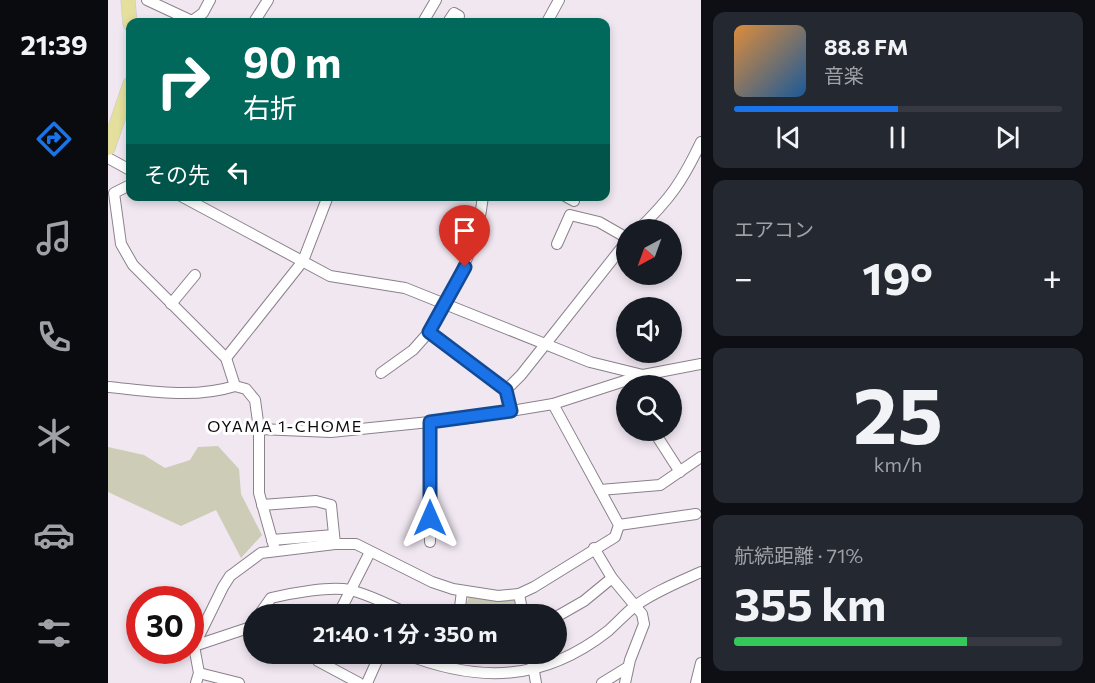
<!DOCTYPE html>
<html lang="ja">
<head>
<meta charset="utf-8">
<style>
	body { margin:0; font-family:Commissioner,"Noto Sans JP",sans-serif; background:#242831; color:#f1f3f6; height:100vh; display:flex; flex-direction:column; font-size:22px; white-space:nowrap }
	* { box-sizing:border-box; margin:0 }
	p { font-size:20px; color:#9ea1a6 }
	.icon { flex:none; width:33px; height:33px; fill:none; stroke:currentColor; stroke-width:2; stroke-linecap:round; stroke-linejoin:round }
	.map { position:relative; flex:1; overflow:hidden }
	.panel { display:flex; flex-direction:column; gap:12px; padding:12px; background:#0d0f14; width:394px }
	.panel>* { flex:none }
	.banner { position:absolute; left:18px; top:18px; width:484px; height:183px; border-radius:12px; box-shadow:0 3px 9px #0003; background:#00695c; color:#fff; overflow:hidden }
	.needle { width:39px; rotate:221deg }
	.tools { position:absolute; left:508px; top:219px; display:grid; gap:12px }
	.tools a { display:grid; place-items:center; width:66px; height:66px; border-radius:50%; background:#171b24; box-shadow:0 3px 9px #0003; font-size:30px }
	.speed { position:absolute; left:18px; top:586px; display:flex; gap:12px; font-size:30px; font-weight:700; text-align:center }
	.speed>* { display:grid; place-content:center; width:78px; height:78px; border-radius:50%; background:#171b24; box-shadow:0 3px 9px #0003; line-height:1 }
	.speed .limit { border:9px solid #d22; background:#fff; color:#111 }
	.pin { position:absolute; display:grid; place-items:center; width:51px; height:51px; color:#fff; margin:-62px -26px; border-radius:50% 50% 50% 0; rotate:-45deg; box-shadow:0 0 6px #0007 }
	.pin .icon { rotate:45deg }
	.me { position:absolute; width:66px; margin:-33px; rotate:0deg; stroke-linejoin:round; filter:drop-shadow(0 0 4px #0008) }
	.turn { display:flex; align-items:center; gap:21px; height:126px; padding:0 18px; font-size:27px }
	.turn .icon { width:78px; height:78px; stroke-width:2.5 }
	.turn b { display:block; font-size:42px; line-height:51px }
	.then { display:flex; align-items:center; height:57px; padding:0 18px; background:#0003; gap:12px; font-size:22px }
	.big { font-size:45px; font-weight:700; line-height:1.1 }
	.panel .card { flex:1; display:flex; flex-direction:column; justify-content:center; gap:9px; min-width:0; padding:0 21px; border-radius:12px; background:#242831 }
	.panel .dial { align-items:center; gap:0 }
	.dial b { font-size:78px; line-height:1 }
	.song { display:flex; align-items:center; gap:18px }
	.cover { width:72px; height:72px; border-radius:9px; background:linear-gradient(135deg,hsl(30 70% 55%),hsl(210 70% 35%)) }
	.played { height:6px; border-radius:3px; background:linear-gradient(90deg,#1a73e8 50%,#363941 50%) }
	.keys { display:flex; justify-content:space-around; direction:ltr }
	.heat { display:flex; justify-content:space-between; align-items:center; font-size:33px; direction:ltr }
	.charge { height:9px; border-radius:4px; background:linear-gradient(90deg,#34c759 71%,#363941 0) }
	.trip { position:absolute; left:135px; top:604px; width:324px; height:60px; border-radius:30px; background:#171b24; box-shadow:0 3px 9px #0003; font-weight:700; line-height:60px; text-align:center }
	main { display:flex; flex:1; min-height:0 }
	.tab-bar { display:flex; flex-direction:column; width:108px; justify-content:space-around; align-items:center; background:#090b0e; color:#9ea1a6 }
	.tab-bar .icon { width:42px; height:42px }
	.tab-bar .current { color:#1a73e8 }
	.tab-bar b { font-size:27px; color:#f1f3f6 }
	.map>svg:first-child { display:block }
</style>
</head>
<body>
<main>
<nav class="tab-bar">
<b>21:39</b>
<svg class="icon current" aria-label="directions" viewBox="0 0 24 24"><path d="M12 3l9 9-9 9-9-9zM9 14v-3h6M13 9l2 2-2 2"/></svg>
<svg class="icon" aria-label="music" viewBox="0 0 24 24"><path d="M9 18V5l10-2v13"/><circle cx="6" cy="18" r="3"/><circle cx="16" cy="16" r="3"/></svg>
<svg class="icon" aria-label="phone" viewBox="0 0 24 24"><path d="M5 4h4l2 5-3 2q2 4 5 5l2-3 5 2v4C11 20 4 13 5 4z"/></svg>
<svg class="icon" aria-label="climate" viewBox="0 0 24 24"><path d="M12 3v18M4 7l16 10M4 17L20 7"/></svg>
<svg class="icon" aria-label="car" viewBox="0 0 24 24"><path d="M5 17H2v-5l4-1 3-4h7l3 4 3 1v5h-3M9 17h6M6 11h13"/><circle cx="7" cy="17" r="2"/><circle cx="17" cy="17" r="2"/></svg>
<svg class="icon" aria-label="filters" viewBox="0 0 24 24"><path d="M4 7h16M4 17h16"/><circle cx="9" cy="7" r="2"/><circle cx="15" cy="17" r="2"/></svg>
</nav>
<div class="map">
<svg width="593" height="683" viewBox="0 0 593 683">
	<rect width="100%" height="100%" fill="#f0e7f1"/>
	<g fill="#cdccb7">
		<path d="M110 446 131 469 133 494 154 535 133 558 108 510 73 526 0 492V447L36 455 57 468 82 460 90 447Z"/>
		<path d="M361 596 406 598 409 615H355Z"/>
	</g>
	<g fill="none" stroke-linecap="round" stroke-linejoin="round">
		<g stroke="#8a818b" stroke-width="12">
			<g id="minor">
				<path d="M39 0 84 21 95 13 102 0"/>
				<path d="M146 22 160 0"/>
				<path d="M315 22 328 0"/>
				<path d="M340 22 346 13 351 16"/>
				<path d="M439 22 451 0"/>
				<path d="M0 158 22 170"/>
				<path d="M22 185 6 193 13 244 25 265 118 358 127 386 138 389 147 400 151 429V493L167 550"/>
				<path d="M73 196 222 276 297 288 482 362 535 375"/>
				<path d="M375 196C369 252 346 284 321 332L398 390 403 411"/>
				<path d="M457 196 466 201"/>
				<path d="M530 230C562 199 574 182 593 142"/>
				<path d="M449 244 462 215 491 222 519 238"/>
				<path d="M63 304 87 275"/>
				<path d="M118 358 195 261 220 196"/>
				<path d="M273 373 305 350 321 332"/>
				<path d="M0 387C42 391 86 399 127 386"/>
				<path d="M398 390 413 375 519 241"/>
				<path d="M151 429 223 432 361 418 445 404 535 375 593 364"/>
				<path d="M545 430 572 472"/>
				<path d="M492 490 552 485 593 457"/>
				<path d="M154 505 208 501 223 505 227 544"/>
				<path d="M511 525 588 514"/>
				<path d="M164 540 226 535"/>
				<path d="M322 542V422"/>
				<path d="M486 548 504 578 534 614 536 624 522 660 517 683"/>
				<path d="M411 594 415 615"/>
				<path d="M151 615 163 598C184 593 222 586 242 590 263 595 283 606 303 615"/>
				<path d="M230 615 262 552"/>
				<path d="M351 615 354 591"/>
				<path d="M448 617 476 601 504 578"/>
				<path d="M86 646 146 626"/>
				<path d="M213 654 210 661 251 683"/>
				<path d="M297 654C371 683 435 682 500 631 509 623 517 614 527 606 546 592 571 582 593 572"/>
				<path d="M423 654 428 683"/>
				<path d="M91 673 131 683"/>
				<path d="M88 683 91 673 86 646 115 587 122 576 153 553 227 544H248L324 582 345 589 390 596 411 594 426 587 507 537 511 525 445 404"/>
				<path d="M259 683 272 654"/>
				<path d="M494 683 520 667"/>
				<path d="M588 683 593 663"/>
			</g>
		</g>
		<g stroke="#cac9ca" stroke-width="15">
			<g id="major">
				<path d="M20 0 22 24"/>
				<path d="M0 148 22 84"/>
			</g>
		</g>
		<use href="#minor" stroke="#fff" stroke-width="10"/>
		<use href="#major" stroke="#e5df9d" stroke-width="14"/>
	</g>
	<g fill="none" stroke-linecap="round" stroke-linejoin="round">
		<g stroke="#114b97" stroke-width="15">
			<path id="route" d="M322 518V422L403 411 398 390 321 332 357 267"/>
		</g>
		<use href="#route" stroke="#1a73e8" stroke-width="10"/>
	</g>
	<g text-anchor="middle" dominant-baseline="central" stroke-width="6" stroke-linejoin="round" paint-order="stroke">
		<g font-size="16" letter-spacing="1.5" fill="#0e0b0f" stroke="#fff">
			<text x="177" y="425">OYAMA 1-CHOME</text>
		</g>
	</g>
</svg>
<div class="tools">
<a><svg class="needle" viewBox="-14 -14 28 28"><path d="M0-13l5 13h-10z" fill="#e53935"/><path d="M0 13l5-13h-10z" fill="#9ea1a6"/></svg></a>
<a><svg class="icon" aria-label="sound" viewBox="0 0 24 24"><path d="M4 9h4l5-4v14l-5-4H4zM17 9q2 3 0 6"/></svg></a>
<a><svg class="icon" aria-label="search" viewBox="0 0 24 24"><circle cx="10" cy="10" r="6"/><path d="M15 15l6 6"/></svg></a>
</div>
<div class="speed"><div class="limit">30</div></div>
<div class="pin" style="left:357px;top:267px;background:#d93025"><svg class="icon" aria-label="arrive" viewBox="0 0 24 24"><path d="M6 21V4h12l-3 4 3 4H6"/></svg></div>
<svg class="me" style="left:322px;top:518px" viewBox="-20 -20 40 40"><path d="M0-17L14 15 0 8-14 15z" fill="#1a73e8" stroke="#fff" stroke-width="4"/></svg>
<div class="trip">21:40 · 1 分 · 350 m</div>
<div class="banner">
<div class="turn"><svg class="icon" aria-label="right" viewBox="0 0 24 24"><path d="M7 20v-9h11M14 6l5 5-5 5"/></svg><div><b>90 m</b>右折</div></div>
<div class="then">その先<svg class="icon" aria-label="left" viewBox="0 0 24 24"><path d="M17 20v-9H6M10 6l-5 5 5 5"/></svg></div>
</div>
</div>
<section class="panel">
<div class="card">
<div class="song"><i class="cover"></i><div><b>88.8 FM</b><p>音楽</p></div></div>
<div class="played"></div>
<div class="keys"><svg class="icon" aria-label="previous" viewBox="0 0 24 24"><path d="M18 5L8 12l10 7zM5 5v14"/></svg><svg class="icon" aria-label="pause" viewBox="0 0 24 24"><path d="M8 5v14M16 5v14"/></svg><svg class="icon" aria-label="next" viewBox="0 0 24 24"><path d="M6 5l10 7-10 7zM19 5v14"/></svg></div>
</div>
<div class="card"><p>エアコン</p>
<div class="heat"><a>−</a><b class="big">19°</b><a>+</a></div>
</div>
<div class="card dial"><b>25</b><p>km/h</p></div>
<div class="card"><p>航続距離 · 71%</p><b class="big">355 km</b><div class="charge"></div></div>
</section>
</main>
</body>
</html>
